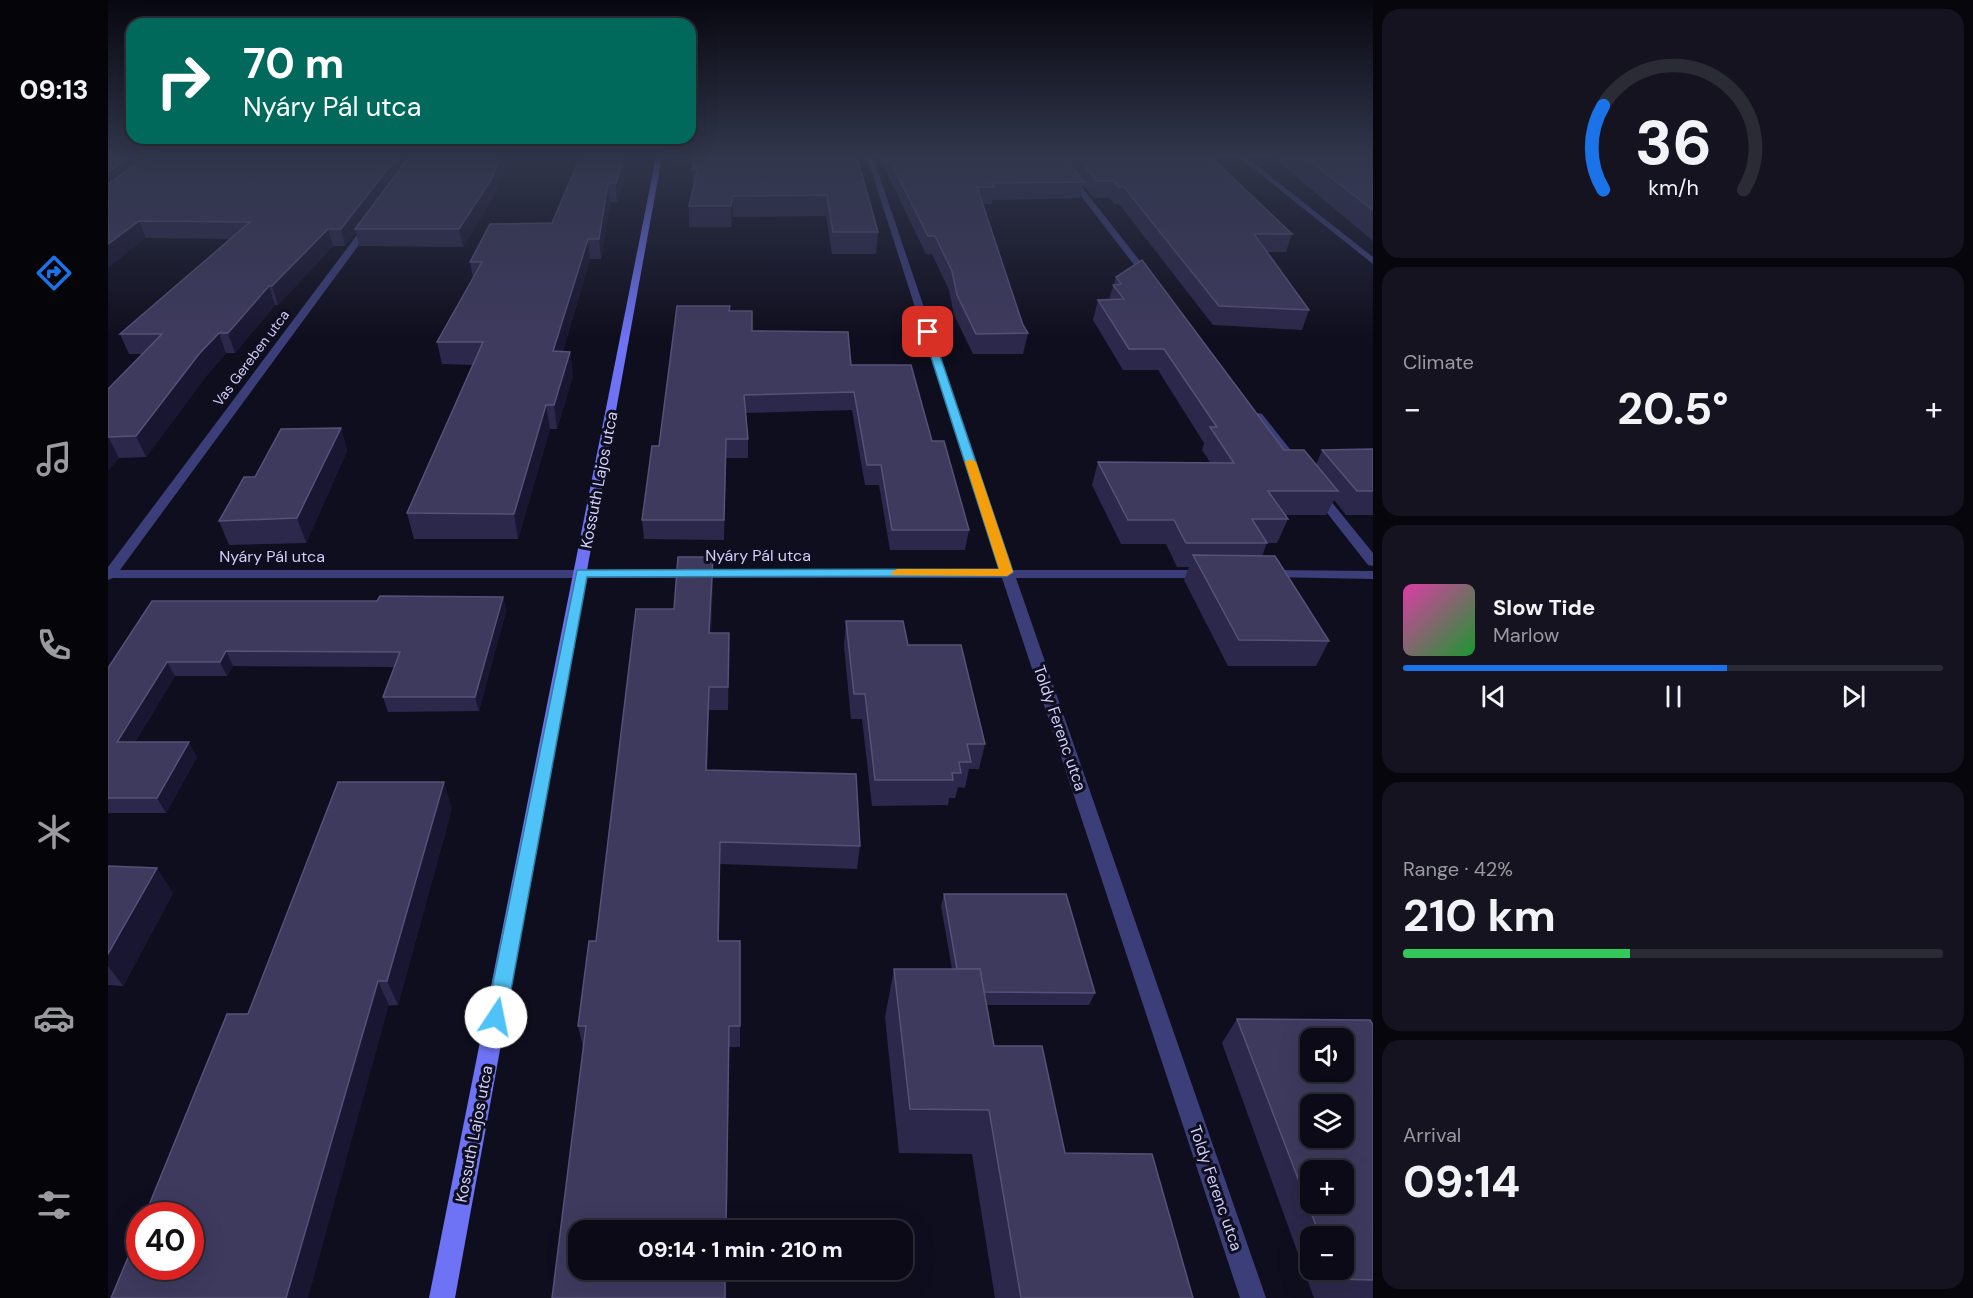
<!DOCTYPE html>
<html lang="en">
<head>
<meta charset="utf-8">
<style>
	body { margin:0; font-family:"DM Sans",sans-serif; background:#14131f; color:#f1f3f6; height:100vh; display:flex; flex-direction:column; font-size:22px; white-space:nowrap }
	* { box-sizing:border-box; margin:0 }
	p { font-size:20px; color:#9a9aa1 }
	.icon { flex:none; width:33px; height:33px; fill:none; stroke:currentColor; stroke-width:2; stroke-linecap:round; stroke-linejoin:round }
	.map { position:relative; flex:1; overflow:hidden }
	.side { display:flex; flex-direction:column; gap:9px; padding:9px; background:#06060c; width:600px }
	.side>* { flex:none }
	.banner { position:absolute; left:18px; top:18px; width:570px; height:126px; border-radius:18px; box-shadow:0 6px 24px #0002,0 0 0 2px #2b2b35; background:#00695c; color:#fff; overflow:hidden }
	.buttons { position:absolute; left:1192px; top:1028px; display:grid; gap:12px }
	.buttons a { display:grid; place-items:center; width:54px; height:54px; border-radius:12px; background:#0b0a16; box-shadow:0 6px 24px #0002,0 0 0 2px #2b2b35; font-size:30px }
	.speed { position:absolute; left:18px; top:1202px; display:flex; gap:12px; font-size:30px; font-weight:700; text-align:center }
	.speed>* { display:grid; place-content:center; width:78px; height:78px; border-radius:50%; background:#0b0a16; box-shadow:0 6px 24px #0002,0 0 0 2px #2b2b35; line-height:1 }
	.speed .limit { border:9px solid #d22; background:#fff; color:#111 }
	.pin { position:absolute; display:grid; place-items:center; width:51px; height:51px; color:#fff; margin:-26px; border-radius:12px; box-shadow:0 3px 9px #0006 }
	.me { position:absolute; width:66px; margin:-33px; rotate:11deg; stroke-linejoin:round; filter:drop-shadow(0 0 4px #0008) }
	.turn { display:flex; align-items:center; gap:21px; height:126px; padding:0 18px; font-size:27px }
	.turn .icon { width:78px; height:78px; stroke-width:2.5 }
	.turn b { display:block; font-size:42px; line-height:51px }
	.big { font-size:45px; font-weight:700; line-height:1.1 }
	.side .widget { flex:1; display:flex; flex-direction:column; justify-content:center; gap:9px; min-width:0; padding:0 21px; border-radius:18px; background:#14131f }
	.side .dial { align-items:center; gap:0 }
	.dial svg { height:156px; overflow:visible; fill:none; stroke:#2b2b35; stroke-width:7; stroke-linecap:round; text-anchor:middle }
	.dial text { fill:#f1f3f6; stroke:none }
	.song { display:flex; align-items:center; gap:18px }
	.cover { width:72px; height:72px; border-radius:9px; background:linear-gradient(135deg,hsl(320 70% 55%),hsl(130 70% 35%)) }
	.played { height:6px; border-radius:3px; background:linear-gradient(90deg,#1a73e8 60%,#2b2b35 60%) }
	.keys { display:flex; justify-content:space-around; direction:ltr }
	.heat { display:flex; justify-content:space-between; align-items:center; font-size:33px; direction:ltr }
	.charge { height:9px; border-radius:4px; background:linear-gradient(90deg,#34c759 42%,#2b2b35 0) }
	.trip { position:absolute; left:460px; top:1220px; width:345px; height:60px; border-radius:18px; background:#0b0a16; box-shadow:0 6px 24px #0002,0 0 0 2px #2b2b35; font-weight:700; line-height:60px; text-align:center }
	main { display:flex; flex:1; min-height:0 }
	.dock { display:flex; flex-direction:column; width:108px; justify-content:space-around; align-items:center; background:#040409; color:#9a9aa1 }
	.dock .icon { width:42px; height:42px }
	.dock .on { color:#1a73e8 }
	.dock b { font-size:27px; color:#f1f3f6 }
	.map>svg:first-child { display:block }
</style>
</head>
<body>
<main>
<nav class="dock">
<b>09:13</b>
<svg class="icon on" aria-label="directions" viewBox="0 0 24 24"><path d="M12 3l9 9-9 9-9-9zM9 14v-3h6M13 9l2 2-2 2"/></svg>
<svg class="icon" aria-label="music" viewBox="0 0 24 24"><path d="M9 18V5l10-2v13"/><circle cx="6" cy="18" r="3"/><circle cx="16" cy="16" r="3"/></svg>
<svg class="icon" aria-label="phone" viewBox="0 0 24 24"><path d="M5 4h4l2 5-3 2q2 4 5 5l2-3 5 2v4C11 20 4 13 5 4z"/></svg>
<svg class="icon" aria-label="climate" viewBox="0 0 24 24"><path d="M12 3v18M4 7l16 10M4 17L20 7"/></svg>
<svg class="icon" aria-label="car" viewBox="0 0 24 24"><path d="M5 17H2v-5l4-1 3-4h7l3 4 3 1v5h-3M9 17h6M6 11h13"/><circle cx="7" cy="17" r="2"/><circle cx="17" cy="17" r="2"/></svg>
<svg class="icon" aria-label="filters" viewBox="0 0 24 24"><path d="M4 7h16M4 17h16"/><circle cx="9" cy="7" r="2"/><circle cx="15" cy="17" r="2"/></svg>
</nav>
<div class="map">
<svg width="1265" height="1298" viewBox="0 0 1265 1298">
	<rect width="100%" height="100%" fill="#0f0e1e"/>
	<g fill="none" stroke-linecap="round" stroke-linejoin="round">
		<g fill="#3c3e7a" fill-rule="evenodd">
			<path d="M759 157H765L905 570H1098L1105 574 1098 578H908L1158 1298H1132L894 578H5L0 580V567L258 223H264V227L12 570H891Z"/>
			<path d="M943 157H950L1043 275V279H1037Z"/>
			<path d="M1131 157H1138L1265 257V264Z"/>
			<path d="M1150 413 1154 414 1193 463V469H1185L1144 416Z"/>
			<path d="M1209 488 1213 489 1265 553V566L1260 565 1205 495 1203 492 1205 489Z"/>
			<path d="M1161 570 1265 571V579L1156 577 1154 574 1156 571Z"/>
		</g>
		<path fill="#6d73f4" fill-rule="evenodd" d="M548 157H554L347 1298H321Z"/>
	</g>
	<g fill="#2c284b" fill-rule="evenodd">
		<path d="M0 157 386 196 355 247 251 246 248 232 237 246H225L170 305H167L127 353H118L99 375 38 457 11 458 0 470V389L35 354H21L12 334 122 239 38 238Z"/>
		<path d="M523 157 509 202H502L493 259H482L455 351 462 352 465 375 449 429H442L410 539H306L299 513 365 365 334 364 329 342 365 278 362 262 444 223Z"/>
		<path d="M749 157 770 232 768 254H724L718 216 625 217 623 227H581V206L585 188 584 168Z"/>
		<path d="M771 157H1103L1184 234 1178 252H1159L1201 310 1194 330 1105 325 1011 204H1006L1002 198H986L975 185 972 198 884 200V204H875L915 325 920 333 915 354H865L846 315 841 290 824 254H818Z"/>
		<path d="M1165 157H1265V241Z"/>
		<path d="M1008 277 1176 450 1208 465 1214 450 1265 449V515H1238L1226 500 1218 515H1177L1180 519 1169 543H1159L1154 556 1221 641 1208 666H1120L1076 580 1081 567H1069L1058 544H1013L984 485 990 462H1102L1094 450 1096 443 1050 370H1015L985 320 990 300 1001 299Z"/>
		<path d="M622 311 644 331 743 365 824 441 861 530 857 550H782L771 485H757L744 410 638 413 640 439V458H618L616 540 536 539 534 520 551 446Z"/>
		<path d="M233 428 239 451 198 543 121 545 111 521 147 477Z"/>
		<path d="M605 579 603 633H621L620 710H601L599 770 752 846 749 869 612 864 611 941H632V1047H621L618 1298H444L475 1047 470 1026 488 941 566 609Z"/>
		<path d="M395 597 398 611 371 711 280 712 275 697 287 667 125 666 119 676H67L27 742 89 757 58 813H0V668L269 601Z"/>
		<path d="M738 621 800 645 877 744 871 769H861L857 788 850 787 847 798H841L840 805 764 806 754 719H743L736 646Z"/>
		<path d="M344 808 290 1005 140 1014Z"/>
		<path d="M0 866 65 893 15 986 0 985Z"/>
		<path d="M836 894 987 993 981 1005H878L886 1046 957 1153 1085 1298H887L864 1154 791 1153 777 1017 786 969H844L833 906Z"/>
		<path d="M1129 1019 1265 1025V1298H1206L1114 1043ZM1203 1236H1236V1269H1203Z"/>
	</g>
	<g fill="#191631">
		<path d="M22 157H50L0 193V172Z"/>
		<path d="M289 157H304L247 229 248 232 237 246 233 229Z"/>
		<path d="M393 157H402L386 196 355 247 351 229Z"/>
		<path d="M516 157H523L509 202 508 183Z"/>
		<path d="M500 183 502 202 493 259 491 239Z"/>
		<path d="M625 196V217L623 227V206Z"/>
		<path d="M31 221 38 238 0 268V244Z"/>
		<path d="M220 229 225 246 170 305 164 286Z"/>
		<path d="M480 239 482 259 448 375 445 351Z"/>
		<path d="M161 286 167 305 127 353 120 333Z"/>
		<path d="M111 333 118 353 99 375 38 457 28 436 91 354Z"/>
		<path d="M462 352 465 375 449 429 446 405Z"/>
		<path d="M438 405 442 429 410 539 406 514Z"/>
		<path d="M233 428 239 451 198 543 189 518Z"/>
		<path d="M0 436 11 458 0 470Z"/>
		<path d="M618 439V458L616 540V520Z"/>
		<path d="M605 557V579L602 656 601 633Z"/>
		<path d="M395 597 398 611 371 711 367 697Z"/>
		<path d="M621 633 622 656 620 710V687Z"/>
		<path d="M118 651 125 666 119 676 112 662Z"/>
		<path d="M59 662 67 676 18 756 9 742Z"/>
		<path d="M601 687V710L599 792 598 770Z"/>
		<path d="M81 742 89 757 58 813 49 798Z"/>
		<path d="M336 782 344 808 290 1005 279 981Z"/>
		<path d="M612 842V864L610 962V941Z"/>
		<path d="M49 868 65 893 15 986 0 966V954Z"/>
		<path d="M270 981 281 1005 200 1298H178Z"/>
		<path d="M621 1026 619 1230H618Z"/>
	</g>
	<g fill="#3e3a5e" stroke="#555177" stroke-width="1.5" fill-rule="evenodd">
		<path d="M0 157H22L0 172Z"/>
		<path d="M38 157H289L233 229H220L164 286H161L120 333H111L91 354 28 436 0 437V389L54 334H12L142 222 31 221 0 244V184Z"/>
		<path d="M301 157H393L383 180 351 229H247Z"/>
		<path d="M472 157H516L508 183H500L491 239H480L445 351 462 352 446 405H438L406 514 299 513 375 342H329L374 262H362L382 224 444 223Z"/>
		<path d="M586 157H749L770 232H725L719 195 625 196 623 206H581L590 168H584Z"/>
		<path d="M780 157H956L976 182 884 183 886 187H869L915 325 920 333 868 334 849 295 844 271 827 236H820Z"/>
		<path d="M969 157H1103L1184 234H1146L1201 310 1111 306 1016 187H1010L1006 181H989Z"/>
		<path d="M1197 157H1265V210Z"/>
		<path d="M1034 260 1176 450H1196L1230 491H1160L1180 519H1144L1159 543H1078L1066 520H1020L990 462 1126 463 1102 427H1109L1056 349H1021L990 300 1016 299 1005 285 1013 284 1008 277Z"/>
		<path d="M569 306H622L621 311H644V331L740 332 743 365H803L824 441H836L861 530H784L773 465H759L746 392 636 395 640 439H618L616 520H534L544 446H551Z"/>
		<path d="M233 428 189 518 111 521 136 477H147L173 429Z"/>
		<path d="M1265 449V491H1249L1214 450Z"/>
		<path d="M1085 555 1167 556 1221 641 1131 640Z"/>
		<path d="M570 557H605L601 633H621L620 687H601L598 770 748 774 752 846 612 842 610 941H632V1026H621L618 1230H471V1269H617V1298H444L478 1026H470L481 941H488L528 609H566Z"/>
		<path d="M272 596 395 597 367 697H275L292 652 118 651 112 662H59L9 742H81L49 798H0V668L44 601H269Z"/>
		<path d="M738 621H795L800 645H853L877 744H859L863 762H851L853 773H844L845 780H767L757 694H746Z"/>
		<path d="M230 782H336L279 981H270L178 1298H3L32 1229V1266H82V1215H37L119 1014H140Z"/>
		<path d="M0 866 49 868 0 954Z"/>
		<path d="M836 894H958L987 993 876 992 872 969H849Z"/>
		<path d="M786 969H872L886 1046H934L957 1153 1044 1154 1085 1298H913L881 1110 802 1109Z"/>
		<path d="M1129 1019 1262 1020 1265 1025V1280L1228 1279 1225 1269H1236V1236H1212ZM1203 1038H1236V1071H1203ZM1203 1104H1236V1137H1203ZM1203 1170H1236V1203H1203Z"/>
	</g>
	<linearGradient id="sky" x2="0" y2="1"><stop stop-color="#080810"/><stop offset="0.46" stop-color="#31364c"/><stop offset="1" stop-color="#31364c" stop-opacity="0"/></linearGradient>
	<rect width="1265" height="339" fill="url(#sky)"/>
	<path fill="#4fc3f7" stroke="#337fa1" stroke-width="1.5" d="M820 329 824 332 905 572 899 576 479 577 398 1017 395 1024 388 1026 381 1024 378 1017 469 570 891 569 815 332Z"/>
	<path fill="#f59e0b" d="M862 459 868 462 905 572 899 576 784 575 783 573 789 569H891L857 462Z"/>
	<g text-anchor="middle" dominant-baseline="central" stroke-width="6" stroke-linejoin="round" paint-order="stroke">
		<g font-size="14" fill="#d1cffc" stroke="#0f0e1e">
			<text transform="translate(143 358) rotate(-53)">Vas Gereben utca</text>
		</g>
		<g font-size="16" fill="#d1cffc" stroke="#0f0e1e">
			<text transform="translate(491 480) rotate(-79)">Kossuth Lajos utca</text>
			<text x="650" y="555">Nyáry Pál utca</text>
			<text x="164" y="556">Nyáry Pál utca</text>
			<text transform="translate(952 728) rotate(71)">Toldy Ferenc utca</text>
			<text transform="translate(366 1134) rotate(-79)">Kossuth Lajos utca</text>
			<text transform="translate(1108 1188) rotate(71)">Toldy Ferenc utca</text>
		</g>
	</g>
</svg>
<div class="buttons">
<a><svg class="icon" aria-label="sound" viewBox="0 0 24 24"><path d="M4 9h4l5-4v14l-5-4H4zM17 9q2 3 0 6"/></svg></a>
<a><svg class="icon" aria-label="layers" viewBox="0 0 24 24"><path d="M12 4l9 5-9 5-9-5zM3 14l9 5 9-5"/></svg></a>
<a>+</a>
<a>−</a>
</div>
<div class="speed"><div class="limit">40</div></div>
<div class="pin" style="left:820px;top:332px;background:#d93025"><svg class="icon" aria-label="arrive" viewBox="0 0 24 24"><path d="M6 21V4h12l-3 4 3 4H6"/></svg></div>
<svg class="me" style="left:388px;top:1017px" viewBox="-20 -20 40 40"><circle r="19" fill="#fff"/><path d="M0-13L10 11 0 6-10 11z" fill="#4fc3f7"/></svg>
<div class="trip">09:14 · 1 min · 210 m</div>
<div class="banner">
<div class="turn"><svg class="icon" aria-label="right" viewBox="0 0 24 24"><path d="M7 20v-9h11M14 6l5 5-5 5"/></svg><div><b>70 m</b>Nyáry Pál utca</div></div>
</div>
</div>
<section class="side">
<div class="widget dial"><svg viewBox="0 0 100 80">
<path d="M14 69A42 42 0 1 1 86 69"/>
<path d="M14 69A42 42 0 0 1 14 26" stroke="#1a73e8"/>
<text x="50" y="56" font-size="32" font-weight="700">36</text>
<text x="50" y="72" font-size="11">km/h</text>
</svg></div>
<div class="widget"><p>Climate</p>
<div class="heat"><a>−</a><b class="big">20.5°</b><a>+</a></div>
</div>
<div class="widget">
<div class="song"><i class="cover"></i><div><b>Slow Tide</b><p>Marlow</p></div></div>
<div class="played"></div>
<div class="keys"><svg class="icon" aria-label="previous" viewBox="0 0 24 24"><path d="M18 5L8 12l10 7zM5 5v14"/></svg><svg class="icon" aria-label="pause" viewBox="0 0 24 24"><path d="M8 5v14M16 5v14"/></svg><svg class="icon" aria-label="next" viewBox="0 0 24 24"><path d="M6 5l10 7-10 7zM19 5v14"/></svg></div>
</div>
<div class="widget"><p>Range · 42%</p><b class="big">210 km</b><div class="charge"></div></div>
<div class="widget"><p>Arrival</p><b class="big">09:14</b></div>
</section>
</main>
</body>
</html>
